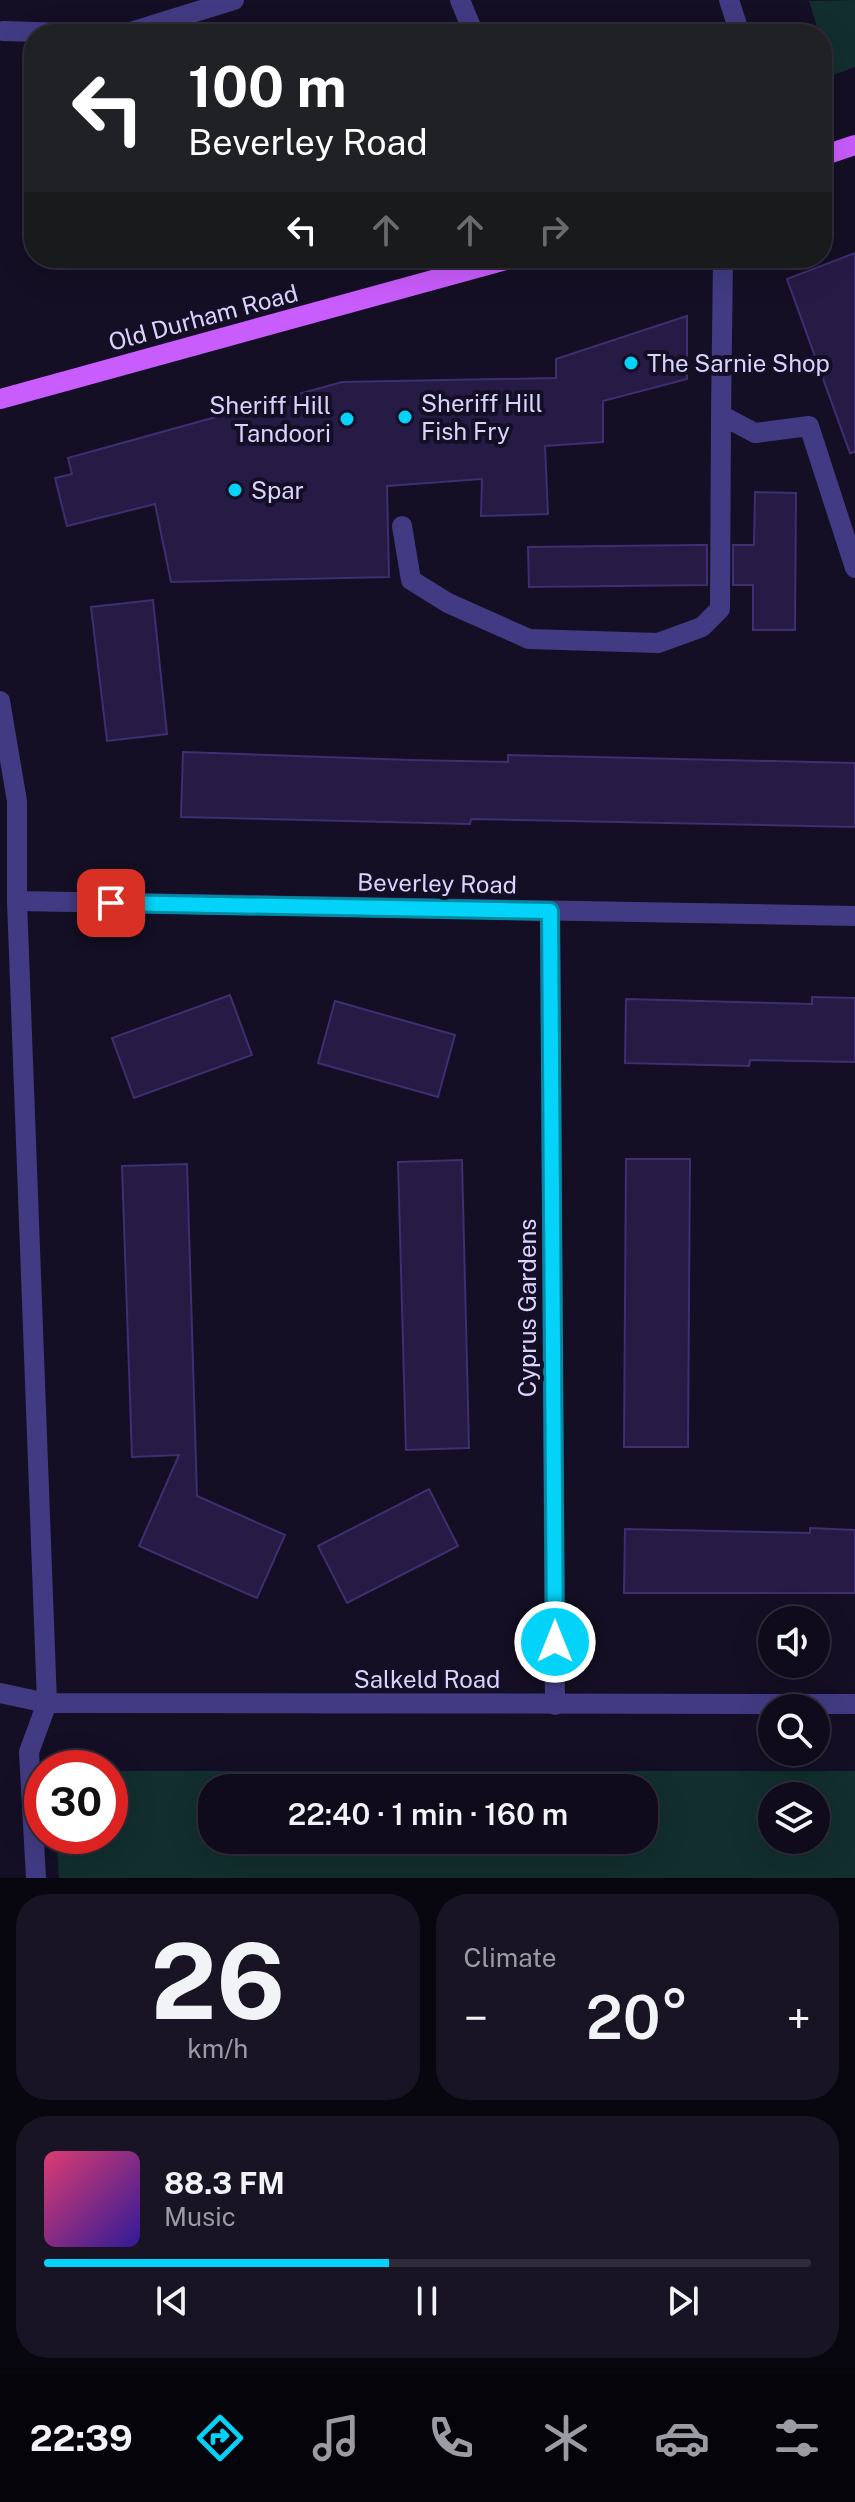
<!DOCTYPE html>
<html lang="en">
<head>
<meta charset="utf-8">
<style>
	body { margin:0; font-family:"Public Sans",sans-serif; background:#181424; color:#f1f3f6; height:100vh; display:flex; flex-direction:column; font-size:30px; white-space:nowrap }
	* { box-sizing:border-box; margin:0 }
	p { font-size:26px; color:#9b9ba3 }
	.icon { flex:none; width:44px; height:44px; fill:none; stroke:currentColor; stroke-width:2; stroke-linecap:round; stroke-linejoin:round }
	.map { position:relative; height:1878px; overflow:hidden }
	.side { display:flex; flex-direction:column; gap:16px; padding:16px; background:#08060f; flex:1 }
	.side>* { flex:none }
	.guide { position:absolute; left:24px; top:24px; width:808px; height:244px; border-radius:32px; box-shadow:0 8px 32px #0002,0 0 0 2px #2f2b3a; background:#202124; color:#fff; overflow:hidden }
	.fabs { position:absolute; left:758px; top:1606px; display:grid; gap:16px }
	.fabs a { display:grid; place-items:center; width:72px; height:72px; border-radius:50%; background:#0f0b1b; box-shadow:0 8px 32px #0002,0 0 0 2px #2f2b3a; font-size:40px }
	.speed { position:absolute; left:24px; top:1750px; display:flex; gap:16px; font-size:40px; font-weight:700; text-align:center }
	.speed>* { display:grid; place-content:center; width:104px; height:104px; border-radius:50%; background:#0f0b1b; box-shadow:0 8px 32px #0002,0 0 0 2px #2f2b3a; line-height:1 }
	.speed .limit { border:12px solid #d22; background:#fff; color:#111 }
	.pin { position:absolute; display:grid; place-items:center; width:68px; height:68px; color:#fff; margin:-34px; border-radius:16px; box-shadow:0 4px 12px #0006 }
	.me { position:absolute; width:88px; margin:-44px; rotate:0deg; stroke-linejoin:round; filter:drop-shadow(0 0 6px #0008) }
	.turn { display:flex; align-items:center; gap:28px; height:168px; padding:0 32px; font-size:36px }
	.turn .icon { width:104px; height:104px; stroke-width:2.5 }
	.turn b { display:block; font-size:56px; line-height:68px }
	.lanes { display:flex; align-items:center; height:76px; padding:0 32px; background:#0003; justify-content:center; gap:40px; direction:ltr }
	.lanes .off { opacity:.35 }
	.big { font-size:60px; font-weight:600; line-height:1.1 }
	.side .tile { flex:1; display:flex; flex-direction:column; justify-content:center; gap:12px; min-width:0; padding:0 28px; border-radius:32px; background:#181424 }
	.side .dial { align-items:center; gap:0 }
	.dial b { font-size:104px; line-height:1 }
	.song { display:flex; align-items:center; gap:24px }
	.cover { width:96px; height:96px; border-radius:12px; background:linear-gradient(135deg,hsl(340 70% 55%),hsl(250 70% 35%)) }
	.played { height:8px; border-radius:4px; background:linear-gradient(90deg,#04d3f9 45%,#2f2b3a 45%) }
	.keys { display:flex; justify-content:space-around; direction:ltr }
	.heat { display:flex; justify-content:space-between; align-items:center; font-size:44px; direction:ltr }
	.side .tiles { flex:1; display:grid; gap:16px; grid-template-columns:1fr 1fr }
	.tile:last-child { grid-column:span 2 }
	.trip { position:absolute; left:198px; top:1774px; width:460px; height:80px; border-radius:32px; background:#0f0b1b; box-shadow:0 8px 32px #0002,0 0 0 2px #2f2b3a; font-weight:600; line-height:80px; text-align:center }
	.tabs { display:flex; height:128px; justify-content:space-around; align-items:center; background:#06040b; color:#9b9ba3 }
	.tabs .icon { width:56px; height:56px }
	.tabs .on { color:#04d3f9 }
	.tabs b { font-size:36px; color:#f1f3f6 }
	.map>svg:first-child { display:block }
</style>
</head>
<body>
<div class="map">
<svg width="855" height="1878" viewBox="0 0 855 1878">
	<rect width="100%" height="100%" fill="#140f24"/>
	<g fill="#122e2e" fill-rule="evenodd">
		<path d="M855 0V67L822 79V60L826 58 822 34H819L809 1Z"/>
		<path d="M110 1771H855V1878H59L56 1836H110ZM212 1788H644V1840H212ZM772 1796H816V1840H772Z"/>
	</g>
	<g fill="#261b45" stroke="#3f2e71" stroke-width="2">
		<path d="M855 253V452L850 453 787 279Z"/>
		<path d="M687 316V379L603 401V442L545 446 548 514 481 516 482 479 387 486 389 577 171 582 155 504 67 526 55 478 72 474 68 458 342 382 556 378V359Z"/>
		<path d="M755 492 796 493 795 630H753V585H733V545H754Z"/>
		<path d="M697 545H707V585L529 587 528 547Z"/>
		<path d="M153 600 167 734 107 741 91 607Z"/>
		<path d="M183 752 410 760 508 762V755L855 763V827L471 819 470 824 181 817Z"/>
		<path d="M230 995 252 1055 134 1098 112 1038Z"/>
		<path d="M812 997 855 998V1062L750 1060 749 1066 625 1063 626 999 812 1004Z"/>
		<path d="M335 1001 455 1035 438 1097 318 1063Z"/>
		<path d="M626 1159H690L688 1447H624Z"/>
		<path d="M462 1160 469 1448 406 1450 398 1162Z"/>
		<path d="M187 1164 197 1496 285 1535 257 1598 139 1546 179 1455 132 1457 122 1166Z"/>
		<path d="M429 1489 458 1546 347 1603 318 1546Z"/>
		<path d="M810 1528 855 1530V1593H624L625 1529 810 1533Z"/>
	</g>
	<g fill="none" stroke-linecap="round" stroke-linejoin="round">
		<g stroke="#423b83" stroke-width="20">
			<path d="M460 0 474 34"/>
			<path d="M729 0 740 34"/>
			<path d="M3 31 103 34"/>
			<path d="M124 34 234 0"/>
			<path d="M723 258 721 415 755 433 809 426 855 568"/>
			<path d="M402 526 411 580 448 603 529 639 658 643 702 627 720 609 721 415"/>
			<path d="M0 701 17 801V901L47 1703 29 1752 36 1878"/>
			<path d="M17 901 855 916"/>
			<path d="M550 911 555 1705"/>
			<path d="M0 1693 47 1703 855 1704"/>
		</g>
		<g stroke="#c95cfc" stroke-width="20">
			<path d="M822 156 855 145"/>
			<path d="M0 399 513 258"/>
		</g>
	</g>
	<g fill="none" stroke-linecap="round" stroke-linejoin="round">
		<g stroke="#0389a2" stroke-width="20">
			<path id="route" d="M111 903 550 911 555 1642"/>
		</g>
		<use href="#route" stroke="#04d3f9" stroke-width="14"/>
	</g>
	<g fill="#04d3f9" stroke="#140f24" stroke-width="3">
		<circle cx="631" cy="363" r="8"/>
		<circle cx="405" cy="417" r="8"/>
		<circle cx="347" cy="419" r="8"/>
		<circle cx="235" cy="490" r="8"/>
	</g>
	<g text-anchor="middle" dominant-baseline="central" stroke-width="8" stroke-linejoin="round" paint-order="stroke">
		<g font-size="24" fill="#dad3fe" stroke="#140f24">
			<text transform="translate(203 317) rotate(-15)">Old Durham Road</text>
			<text transform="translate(437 883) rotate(1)">Beverley Road</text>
			<text transform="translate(527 1308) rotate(-90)">Cyprus Gardens</text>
			<text x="427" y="1679">Salkeld Road</text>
		</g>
		<g font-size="24" fill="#dad3fe" stroke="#140f24" text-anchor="start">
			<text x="647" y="363">The Sarnie Shop</text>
			<text x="421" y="403">Sheriff Hill<tspan x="421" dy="28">Fish Fry</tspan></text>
			<text x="331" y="405" text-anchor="end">Sheriff Hill<tspan x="331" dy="28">Tandoori</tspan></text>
			<text x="251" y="490">Spar</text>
		</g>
	</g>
</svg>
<div class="fabs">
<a><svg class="icon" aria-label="sound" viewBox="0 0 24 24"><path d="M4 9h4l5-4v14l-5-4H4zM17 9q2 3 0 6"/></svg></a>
<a><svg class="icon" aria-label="search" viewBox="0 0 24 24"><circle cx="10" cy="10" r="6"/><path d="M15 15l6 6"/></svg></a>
<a><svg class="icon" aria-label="layers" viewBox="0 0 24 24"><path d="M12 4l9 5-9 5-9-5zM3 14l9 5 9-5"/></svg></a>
</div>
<div class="speed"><div class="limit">30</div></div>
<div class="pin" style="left:111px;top:903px;background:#d93025"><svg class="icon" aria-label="arrive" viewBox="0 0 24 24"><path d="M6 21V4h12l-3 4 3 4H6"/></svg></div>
<svg class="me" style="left:555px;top:1642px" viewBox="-20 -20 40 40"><circle r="17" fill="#04d3f9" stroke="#fff" stroke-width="3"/><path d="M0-11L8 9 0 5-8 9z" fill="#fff"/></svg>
<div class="trip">22:40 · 1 min · 160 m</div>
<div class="guide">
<div class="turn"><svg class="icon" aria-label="left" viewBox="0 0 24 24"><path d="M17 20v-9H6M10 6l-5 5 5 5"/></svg><div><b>100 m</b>Beverley Road</div></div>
<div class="lanes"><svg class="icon" aria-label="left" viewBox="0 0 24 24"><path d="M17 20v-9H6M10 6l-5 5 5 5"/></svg><svg class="icon off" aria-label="ahead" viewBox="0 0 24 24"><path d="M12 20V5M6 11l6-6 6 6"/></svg><svg class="icon off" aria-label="ahead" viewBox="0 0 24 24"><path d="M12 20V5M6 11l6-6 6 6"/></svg><svg class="icon off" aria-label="right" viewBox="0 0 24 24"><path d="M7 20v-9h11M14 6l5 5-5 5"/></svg></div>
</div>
</div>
<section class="side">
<div class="tiles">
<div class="tile dial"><b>26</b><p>km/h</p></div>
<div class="tile"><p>Climate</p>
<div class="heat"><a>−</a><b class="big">20°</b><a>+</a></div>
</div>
<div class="tile">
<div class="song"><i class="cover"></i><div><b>88.3 FM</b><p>Music</p></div></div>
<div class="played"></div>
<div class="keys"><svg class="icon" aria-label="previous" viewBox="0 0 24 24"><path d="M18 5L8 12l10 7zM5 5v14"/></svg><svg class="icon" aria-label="pause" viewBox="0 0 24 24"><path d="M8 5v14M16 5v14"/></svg><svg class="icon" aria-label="next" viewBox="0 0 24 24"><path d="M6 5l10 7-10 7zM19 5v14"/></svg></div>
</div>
</div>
</section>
<nav class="tabs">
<b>22:39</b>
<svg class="icon on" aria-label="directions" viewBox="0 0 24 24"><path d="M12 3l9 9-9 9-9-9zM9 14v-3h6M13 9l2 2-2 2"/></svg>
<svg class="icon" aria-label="music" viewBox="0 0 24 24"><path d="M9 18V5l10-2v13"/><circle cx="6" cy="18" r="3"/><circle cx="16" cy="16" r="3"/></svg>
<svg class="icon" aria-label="phone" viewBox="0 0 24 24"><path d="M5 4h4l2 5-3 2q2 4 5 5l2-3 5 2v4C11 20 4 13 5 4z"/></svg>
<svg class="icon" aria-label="climate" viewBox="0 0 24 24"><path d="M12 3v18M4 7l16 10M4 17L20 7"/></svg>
<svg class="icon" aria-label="car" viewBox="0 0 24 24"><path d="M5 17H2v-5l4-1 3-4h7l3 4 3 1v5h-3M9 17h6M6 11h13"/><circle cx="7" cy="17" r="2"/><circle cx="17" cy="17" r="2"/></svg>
<svg class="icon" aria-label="filters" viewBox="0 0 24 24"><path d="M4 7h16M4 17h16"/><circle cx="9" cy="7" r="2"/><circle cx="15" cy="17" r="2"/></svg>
</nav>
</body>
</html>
